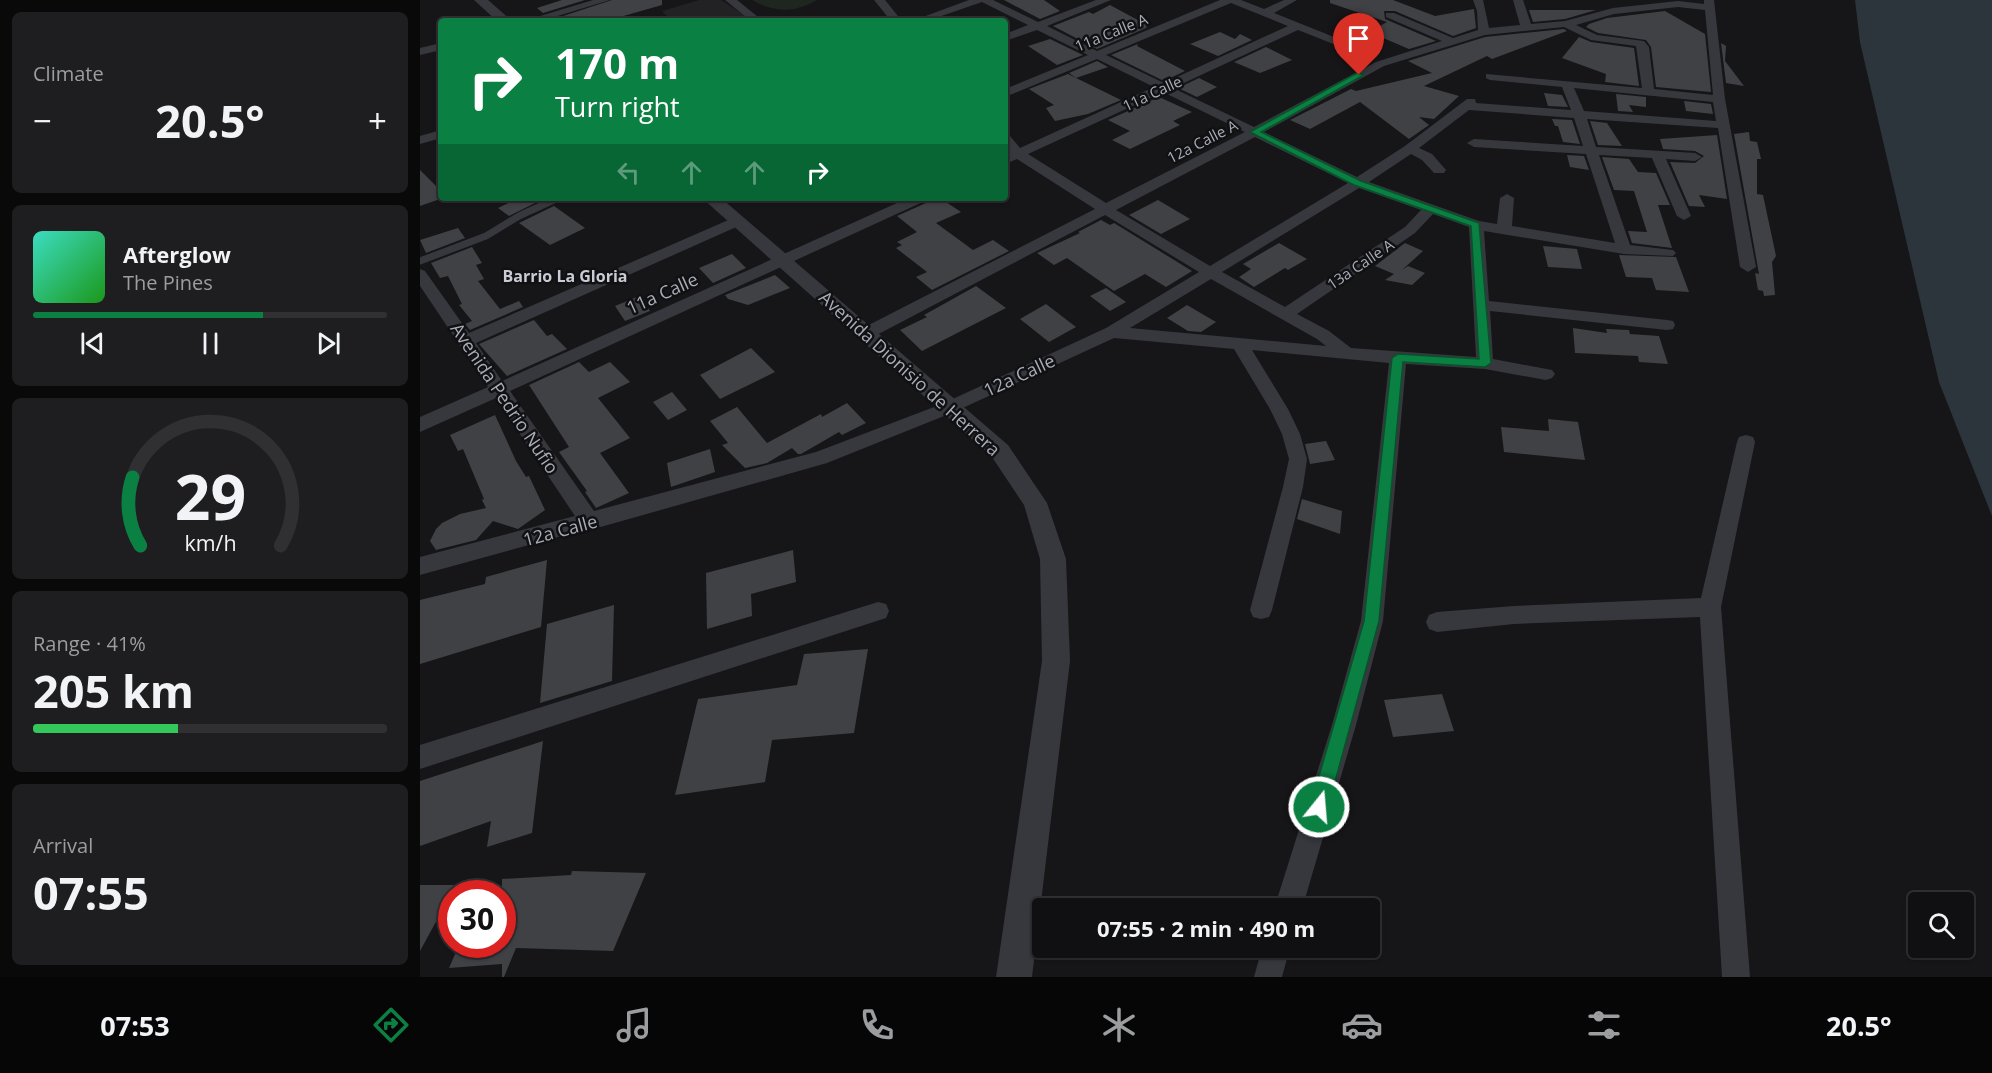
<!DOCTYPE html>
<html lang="en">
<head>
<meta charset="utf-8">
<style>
	body { margin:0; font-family:"Open Sans",sans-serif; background:#1e1e20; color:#f1f3f6; height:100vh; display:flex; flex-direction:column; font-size:22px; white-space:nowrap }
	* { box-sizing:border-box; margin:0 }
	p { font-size:20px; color:#9c9d9f }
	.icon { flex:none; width:33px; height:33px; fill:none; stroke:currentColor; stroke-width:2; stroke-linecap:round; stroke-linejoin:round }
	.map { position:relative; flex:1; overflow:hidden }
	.side { display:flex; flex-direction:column; gap:12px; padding:12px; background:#09090a; width:420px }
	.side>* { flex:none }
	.banner { position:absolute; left:18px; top:18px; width:570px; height:183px; border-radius:6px; box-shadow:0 2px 4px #0004,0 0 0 2px #303032; background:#0b8043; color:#fff; overflow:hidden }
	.controls { position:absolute; left:1488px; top:892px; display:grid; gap:12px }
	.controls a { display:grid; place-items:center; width:66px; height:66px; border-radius:6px; background:#101012; box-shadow:0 2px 4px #0004,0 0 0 2px #303032; font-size:30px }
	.speed { position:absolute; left:18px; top:880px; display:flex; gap:12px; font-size:30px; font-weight:700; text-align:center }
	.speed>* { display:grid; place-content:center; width:78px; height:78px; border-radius:50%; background:#101012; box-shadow:0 2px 4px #0004,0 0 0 2px #303032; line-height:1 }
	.speed .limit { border:9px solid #d22; background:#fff; color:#111 }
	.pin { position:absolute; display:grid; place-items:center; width:51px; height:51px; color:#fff; margin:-62px -26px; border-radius:50% 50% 50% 0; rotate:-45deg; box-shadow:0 0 6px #0007 }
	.pin .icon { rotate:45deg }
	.me { position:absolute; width:66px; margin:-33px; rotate:17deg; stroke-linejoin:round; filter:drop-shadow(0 0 4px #0008) }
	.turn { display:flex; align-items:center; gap:21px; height:126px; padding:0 18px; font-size:27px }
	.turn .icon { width:78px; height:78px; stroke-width:2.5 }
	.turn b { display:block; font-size:42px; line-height:51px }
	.lanes { display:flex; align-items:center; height:57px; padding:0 18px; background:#0003; justify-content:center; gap:30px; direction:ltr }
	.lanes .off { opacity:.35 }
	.big { font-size:45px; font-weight:700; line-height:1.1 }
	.side .widget { flex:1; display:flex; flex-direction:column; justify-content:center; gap:9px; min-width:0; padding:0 21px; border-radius:9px; background:#1e1e20 }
	.side .dial { align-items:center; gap:0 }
	.dial svg { height:156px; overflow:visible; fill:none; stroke:#303032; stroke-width:7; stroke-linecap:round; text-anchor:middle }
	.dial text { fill:#f1f3f6; stroke:none }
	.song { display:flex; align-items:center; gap:18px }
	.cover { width:72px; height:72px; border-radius:9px; background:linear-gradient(135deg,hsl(170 70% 55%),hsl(120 70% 35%)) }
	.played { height:6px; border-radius:3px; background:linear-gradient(90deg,#0b8043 65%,#303032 65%) }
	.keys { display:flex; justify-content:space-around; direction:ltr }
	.heat { display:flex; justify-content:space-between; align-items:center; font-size:33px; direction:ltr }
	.charge { height:9px; border-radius:4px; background:linear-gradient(90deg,#34c759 41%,#303032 0) }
	.trip { position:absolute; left:612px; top:898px; width:348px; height:60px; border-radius:6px; background:#101012; box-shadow:0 2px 4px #0004,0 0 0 2px #303032; font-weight:700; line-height:60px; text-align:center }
	.dock { display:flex; height:96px; justify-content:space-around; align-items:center; background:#060607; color:#9c9d9f }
	.dock .icon { width:42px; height:42px }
	.dock .on { color:#0b8043 }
	.dock b { font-size:27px; color:#f1f3f6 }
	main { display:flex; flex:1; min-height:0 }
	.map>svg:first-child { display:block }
</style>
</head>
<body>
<main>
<section class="side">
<div class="widget"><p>Climate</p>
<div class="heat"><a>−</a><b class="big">20.5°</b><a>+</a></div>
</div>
<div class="widget">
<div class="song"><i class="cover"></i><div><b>Afterglow</b><p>The Pines</p></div></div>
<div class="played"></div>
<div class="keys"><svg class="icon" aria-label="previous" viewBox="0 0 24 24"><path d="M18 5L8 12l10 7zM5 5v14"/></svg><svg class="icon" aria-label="pause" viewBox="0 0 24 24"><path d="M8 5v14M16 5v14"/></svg><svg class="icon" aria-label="next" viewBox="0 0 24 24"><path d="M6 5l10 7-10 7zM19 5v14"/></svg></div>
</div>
<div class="widget dial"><svg viewBox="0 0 100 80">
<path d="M14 69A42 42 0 1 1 86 69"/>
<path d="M14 69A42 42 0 0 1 10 34" stroke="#0b8043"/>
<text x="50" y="56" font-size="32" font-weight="700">29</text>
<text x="50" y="72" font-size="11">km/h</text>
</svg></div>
<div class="widget"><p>Range · 41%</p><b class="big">205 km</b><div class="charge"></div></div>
<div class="widget"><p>Arrival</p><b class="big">07:55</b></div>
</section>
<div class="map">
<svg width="1572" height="977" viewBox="0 0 1572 977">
	<rect width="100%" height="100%" fill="#161618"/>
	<path fill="#222225" d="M279 0H301L333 21H229L247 16 242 11Z"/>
	<path fill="#1e261f" d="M332 0H397C374 13 355 13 332 0Z"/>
	<path fill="#2c353c" d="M1435 0H1572V516L1519 382 1440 42Z"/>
	<g fill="#404145">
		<path d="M142 0H165L123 13 117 8Z"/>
		<path d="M192 0H242V5L186 21 131 20Z"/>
		<path d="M584 0H624L640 11 620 19Z"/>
		<path d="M910 0H973L1015 16 1054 9 1056 28 1033 36 975 11H964L965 19 1016 41 989 49 949 32 967 22 910 3Z"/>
		<path d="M690 5 727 25 726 28 677 49 633 26 669 12 673 14Z"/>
		<path d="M1109 10H1176L1145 19 1113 22Z"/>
		<path d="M1245 11 1285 34 1291 92 1236 87 1231 47 1226 40 1178 33 1166 27 1169 24 1187 18Z"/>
		<path d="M1144 29 1147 31 1072 59 1067 56 1004 86 1039 96 1014 119 999 117 1009 125 989 139 940 102 890 129 870 120 931 89 936 91 1012 73 988 61 1065 37Z"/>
		<path d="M800 32 815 39 820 34 832 40 798 56 770 44Z"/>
		<path d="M1159 37 1171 42 1214 48 1219 86 1185 82 1186 74 1142 58Z"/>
		<path d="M630 39 663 55 637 65 608 46Z"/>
		<path d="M1301 43 1306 46 1305 61 1324 86 1306 83Z"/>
		<path d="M718 44 717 46 765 71 744 81 691 55Z"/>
		<path d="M846 47 872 60 840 73 814 62Z"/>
		<path d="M677 61 688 67 656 78 649 73Z"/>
		<path d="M648 74 701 100 668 114 635 121 626 108 634 105 609 89Z"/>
		<path d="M779 78 797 87 777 97 758 88Z"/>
		<path d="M1124 93 1142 95 1148 107 1128 106Z"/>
		<path d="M1196 94 1226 97V107L1209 105 1213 112 1198 111Z"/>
		<path d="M739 97 772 112 753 121 760 125 710 149 692 140 710 131 688 120Z"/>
		<path d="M1264 101 1291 104 1293 114 1266 111Z"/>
		<path d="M1132 119 1152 120 1160 144 1143 142 1138 126H1135Z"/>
		<path d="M1170 121 1187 123 1202 146 1178 145Z"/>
		<path d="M1329 132 1330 141 1337 142 1341 159H1337V194L1343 195 1356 256 1352 262 1355 295 1344 296 1343 291 1338 290 1335 273 1339 274 1314 134Z"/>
		<path d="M1297 135 1307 199 1279 195 1285 207 1269 206 1250 162 1275 163 1284 156 1275 151 1243 149 1240 139Z"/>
		<path d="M1147 155 1164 156 1169 170 1150 167Z"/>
		<path d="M1182 157 1209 159 1218 172 1236 173 1250 205H1238L1252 248 1212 243 1208 231 1227 232 1214 191 1194 190Z"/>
		<path d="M0 170 21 191V198H23L0 206Z"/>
		<path d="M99 198H122L123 199 89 216 78 208Z"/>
		<path d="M509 198H520L541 212 516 223 553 250 573 240 589 251 512 290 496 277 507 272 476 248 482 245 477 242 497 232 477 216 506 203Z"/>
		<path d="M738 200 770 219 741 234 709 215Z"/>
		<path d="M134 206 165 228 130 245 99 223Z"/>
		<path d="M681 220 690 225 694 223 772 271 746 287 725 274 694 291 647 258 634 265 617 253 660 233 658 232Z"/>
		<path d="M38 228 45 238 6 253 0 240Z"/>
		<path d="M859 243 887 259 868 270 865 268 834 287 819 277 831 269 823 264Z"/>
		<path d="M985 243 1003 251 982 270 988 266 1005 273 992 285 965 280 974 274 955 266Z"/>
		<path d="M1123 246 1157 249 1162 269 1128 267Z"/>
		<path d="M52 247 62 263 56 265 64 279 58 281 80 309 99 301 103 307 50 330 45 324 52 321 39 305 42 304 28 276 20 278 11 263Z"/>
		<path d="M312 254 326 268 293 283 279 268Z"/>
		<path d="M1199 255 1256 257 1269 292 1236 290 1232 278 1206 277Z"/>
		<path d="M355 275 370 288 328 305 308 299 305 295Z"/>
		<path d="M556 286 586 308 502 351 480 330 507 317 504 315Z"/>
		<path d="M686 288 706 302 690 311 670 296Z"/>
		<path d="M219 296 230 311 205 321 195 306Z"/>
		<path d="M626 304 656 327 629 342 600 319Z"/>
		<path d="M767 305 796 322 781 332 768 331 747 318Z"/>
		<path d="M114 320 127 336 132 334 147 349 87 376 59 344Z"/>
		<path d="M1153 328 1187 333 1186 329 1209 330 1210 334 1239 336 1248 364 1219 362 1218 356 1155 353Z"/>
		<path d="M331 348 355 372 300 399 280 375Z"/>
		<path d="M159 362 169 372 190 362 210 382 178 398 210 438 180 453 209 493 176 508 165 492 167 491 139 452 149 447 109 385Z"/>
		<path d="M252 392 267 410 248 420 233 402Z"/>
		<path d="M427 403 446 423 422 435 419 432 381 454H378L372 448 347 463 325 468 302 445 308 443 290 421 317 407 347 443 401 414 402 417Z"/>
		<path d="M75 415 96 461 106 477 109 476 125 510 98 529 73 521 56 540 16 550 10 541 16 529 22 523 40 514 66 508 62 500 64 499 43 449 38 451 30 435Z"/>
		<path d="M1128 419 1158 422 1165 460 1084 452 1081 427 1129 431Z"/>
		<path d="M906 441 915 460 890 464 885 444Z"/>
		<path d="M290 449 295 472 251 487 247 463Z"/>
		<path d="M882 499 922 511 920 534 877 519Z"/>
		<path d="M373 550 376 582 331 594 332 616 287 629 286 573Z"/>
		<path d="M127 560 121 627 0 664V600L65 584 66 577Z"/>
		<path d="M194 605 192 681 120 703 127 624Z"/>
		<path d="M448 649 434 733 352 740 345 782 255 795 278 699 377 685 384 654Z"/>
		<path d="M1022 694 1034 731 973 737 964 700Z"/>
		<path d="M123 741 112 833 67 847 71 821 0 846V781Z"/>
		<path d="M152 871 226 873 193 951 96 948 84 977H82V964L29 968 39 945H82V879L151 875Z"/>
		<path d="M0 885H36L0 951Z"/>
	</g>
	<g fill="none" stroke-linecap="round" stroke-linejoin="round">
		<path stroke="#37383d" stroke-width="7" d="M0 261 66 236 99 216 138 198"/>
		<g fill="#37383d" fill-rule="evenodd">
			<path d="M173 0H190L121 21H104Z"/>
			<path d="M305 0H317L343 21H331Z"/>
			<path d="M454 0H465L482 21H471Z"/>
			<path d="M549 0H573L618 22 676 0H691L627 26 677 51 800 0H821L844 9 864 0H877L854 13 924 41V45H916L878 30 753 88 834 127 956 62 1022 41 966 17V13H974L1033 38 1058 30 1057 11 1053 0H1063L1069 28 1100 25 1093 0H1103L1111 24 1145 21 1193 8 1258 1 1284 4V0H1294L1305 99 1336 267 1328 272 1320 267 1298 128 1167 119 1176 147 1275 153 1282 157 1275 161 1246 159 1271 216 1264 220 1257 216 1232 158 1179 155 1210 245 1253 250 1256 253 1253 256 1204 254 1064 231 1069 301 1247 320 1253 321 1255 325 1253 329 1247 330 1070 311 1073 359 1132 370 1135 374 1132 378 1126 380 1065 369 986 364 963 621 936 725 882 909H854L912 725 941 621 969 363 832 350 868 409 880 434 887 459 883 487 852 610 849 617 841 619 833 617 830 610 863 487 869 459 862 434 850 409 814 349 694 338 534 412 407 463 170 530 167 529 0 575V557L155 516 76 398 0 432V417L68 387 0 286V269L5 271 49 333 313 218 318 217 325 221 323 224 56 343 82 381 488 198H507L505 201 90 391 174 511 396 452 522 404 686 328 779 272 685 215 451 338H439L437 334 439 330 675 209 597 159 585 164V155L590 153 585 147V135L590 136 600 148 734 87 677 59 585 97V89L668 55 617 30 585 41V34L608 25 562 2 507 21H492ZM811 3 868 26 744 83 686 55ZM1258 7 1285 10 1293 95 1234 89 1229 47 1224 41 1177 35 1156 25 1194 14ZM1144 27 1171 40 1216 46 1222 88 1066 74V78L1070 80 1142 87 1151 110 1056 103 1055 99H1047L985 146 937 177 844 132 964 66 1065 35ZM1154 88 1293 102 1296 121 1164 111ZM743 92 825 132 686 203 608 154ZM1049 110 1154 118 1163 146 1054 139 1047 143 1054 147 1166 154 1195 243 1092 226 1094 198 1087 194 1080 198 1077 224 1059 221 949 182 991 154 1002 160 1014 173H1024L1026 170 1012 154 999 148ZM835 137 928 183 790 266 696 210ZM939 188 1001 210 985 227 865 307 802 272ZM1013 214 1049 227 1056 357 931 348 909 331 877 314 995 233ZM791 279 897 339 906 346 710 328Z"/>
			<path d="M21 43V50L0 55V48Z"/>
			<path d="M21 130V138L0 144V136Z"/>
			<path d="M1326 435 1333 437 1335 442 1301 607 1330 977H1302L1280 617 1094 624 1017 632 1009 629 1006 622 1009 615 1017 612 1094 606 1281 598 1317 442 1319 437Z"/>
			<path d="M458 602 466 604 469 611 466 618 0 769V745Z"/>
			<path d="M842 948H870L862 977H834Z"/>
		</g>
		<g fill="#37383d" fill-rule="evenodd">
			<path d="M54 0H68L92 21H77Z"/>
			<path d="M282 198H301L588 445 627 503 646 559 650 661 612 977H576L622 661 620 559 604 505 572 457Z"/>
		</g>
	</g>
	<path fill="#0b8043" stroke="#07532c" stroke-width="1.5" d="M937 73 944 75 841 132 941 181 1059 223 1071 363 1065 367 983 362 959 621 908 807 905 813 899 815 892 813 890 807 944 621 972 358 978 354 1059 359 1051 226 934 185 830 132Z"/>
	<g text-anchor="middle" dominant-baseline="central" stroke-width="5" stroke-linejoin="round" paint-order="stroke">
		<g font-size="15" fill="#a8adb8" stroke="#111113">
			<text transform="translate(691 32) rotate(-22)">11a Calle A</text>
			<text transform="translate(732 93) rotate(-25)">11a Calle</text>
			<text transform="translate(782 141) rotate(-27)">12a Calle A</text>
			<text transform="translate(940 264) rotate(-34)">13a Calle A</text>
		</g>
		<g font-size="16" font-weight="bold" fill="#c9ccd4" stroke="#111113">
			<text x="145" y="276">Barrio La Gloria</text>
		</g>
		<g font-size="18" fill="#a8adb8" stroke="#111113">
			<text transform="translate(242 293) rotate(-24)">11a Calle</text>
			<text transform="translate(490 373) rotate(42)">Avenida Dionisio de Herrera</text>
			<text transform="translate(599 375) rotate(-25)">12a Calle</text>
			<text transform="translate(85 398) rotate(56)">Avenida Pedrio Nufio</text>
			<text transform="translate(140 530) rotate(-15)">12a Calle</text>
		</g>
	</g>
</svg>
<div class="controls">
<a><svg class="icon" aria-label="search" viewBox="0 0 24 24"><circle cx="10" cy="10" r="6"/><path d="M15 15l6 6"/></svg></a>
</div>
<div class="speed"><div class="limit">30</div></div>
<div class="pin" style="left:939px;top:75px;background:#d93025"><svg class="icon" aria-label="arrive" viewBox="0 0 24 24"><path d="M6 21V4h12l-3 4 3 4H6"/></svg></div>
<svg class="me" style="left:899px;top:807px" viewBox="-20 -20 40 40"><circle r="17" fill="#0b8043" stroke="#fff" stroke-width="3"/><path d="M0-11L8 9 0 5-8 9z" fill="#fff"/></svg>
<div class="trip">07:55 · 2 min · 490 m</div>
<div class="banner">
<div class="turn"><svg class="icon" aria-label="right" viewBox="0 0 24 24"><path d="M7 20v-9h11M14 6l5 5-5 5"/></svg><div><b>170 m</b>Turn right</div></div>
<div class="lanes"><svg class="icon off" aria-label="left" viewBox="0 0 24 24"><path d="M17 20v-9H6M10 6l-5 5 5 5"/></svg><svg class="icon off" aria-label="ahead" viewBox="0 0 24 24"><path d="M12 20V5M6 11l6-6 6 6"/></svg><svg class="icon off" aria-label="ahead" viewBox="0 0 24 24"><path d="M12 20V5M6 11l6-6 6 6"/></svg><svg class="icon" aria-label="right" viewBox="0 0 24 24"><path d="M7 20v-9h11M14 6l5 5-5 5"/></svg></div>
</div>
</div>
</main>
<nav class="dock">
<b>07:53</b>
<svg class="icon on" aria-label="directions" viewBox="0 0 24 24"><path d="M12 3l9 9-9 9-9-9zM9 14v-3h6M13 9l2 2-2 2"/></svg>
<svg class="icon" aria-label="music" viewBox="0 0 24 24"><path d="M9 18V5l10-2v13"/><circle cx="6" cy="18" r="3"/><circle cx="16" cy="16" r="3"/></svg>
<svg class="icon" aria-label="phone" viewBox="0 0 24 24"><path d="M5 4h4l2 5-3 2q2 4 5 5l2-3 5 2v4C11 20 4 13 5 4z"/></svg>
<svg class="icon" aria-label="climate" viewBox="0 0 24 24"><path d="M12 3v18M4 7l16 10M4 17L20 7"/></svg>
<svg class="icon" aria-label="car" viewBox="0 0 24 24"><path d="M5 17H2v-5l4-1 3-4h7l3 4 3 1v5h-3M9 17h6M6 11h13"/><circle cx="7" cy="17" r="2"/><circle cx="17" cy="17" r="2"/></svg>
<svg class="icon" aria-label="filters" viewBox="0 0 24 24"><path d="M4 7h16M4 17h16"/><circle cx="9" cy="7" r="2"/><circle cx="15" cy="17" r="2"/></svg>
<b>20.5°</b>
</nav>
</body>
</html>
